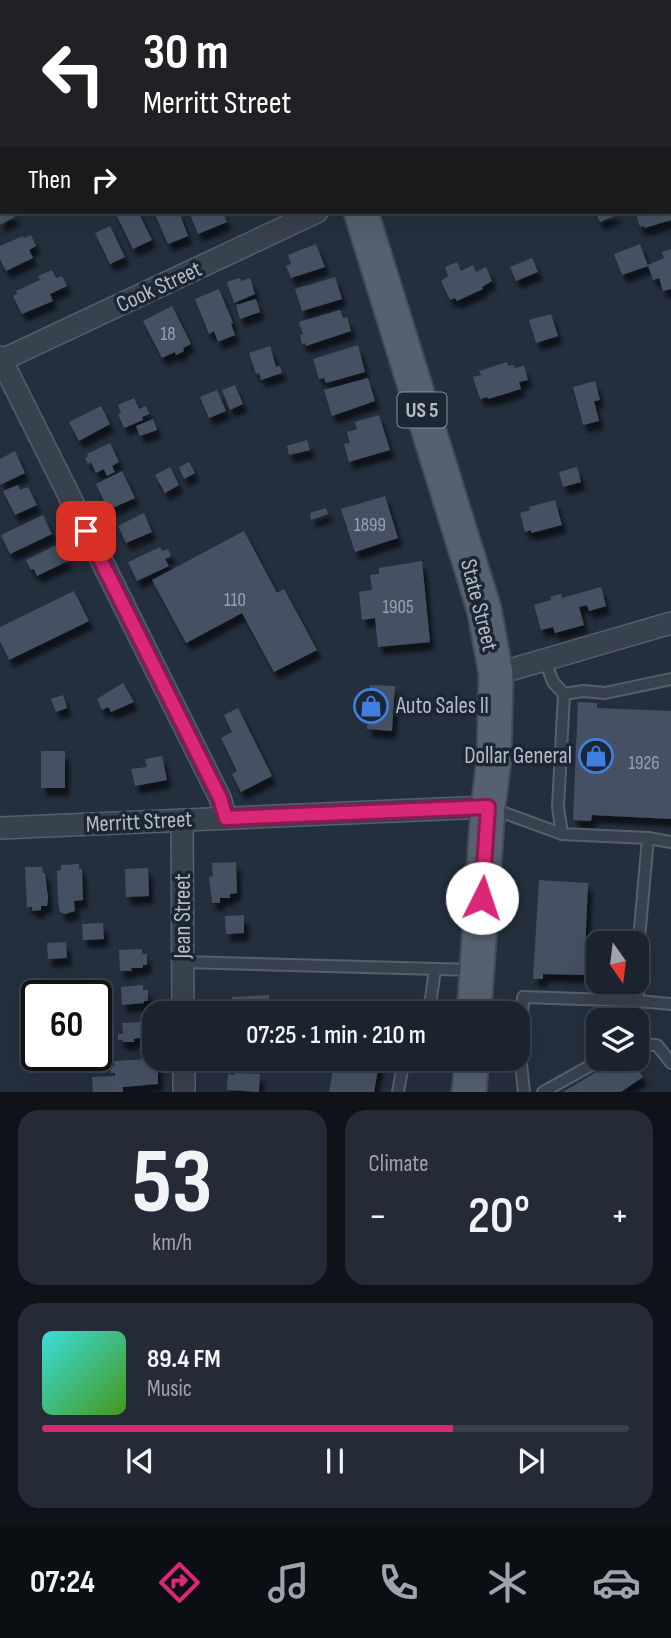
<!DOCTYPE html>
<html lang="en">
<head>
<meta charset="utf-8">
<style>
	body { margin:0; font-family:"Sofia Sans Condensed",sans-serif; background:#242b36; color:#f1f3f6; height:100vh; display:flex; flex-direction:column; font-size:26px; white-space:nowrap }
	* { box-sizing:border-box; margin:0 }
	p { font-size:23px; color:#a0a4aa }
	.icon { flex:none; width:38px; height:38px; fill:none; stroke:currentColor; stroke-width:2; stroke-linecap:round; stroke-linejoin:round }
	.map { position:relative; height:1092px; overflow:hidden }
	.details { display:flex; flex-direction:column; gap:18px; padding:18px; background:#0f1319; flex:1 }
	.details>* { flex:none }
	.guide { position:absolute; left:0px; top:0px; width:672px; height:214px; box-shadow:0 7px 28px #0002,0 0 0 2px #39404a; background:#202124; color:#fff; overflow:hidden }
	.needle { width:46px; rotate:166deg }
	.tools { position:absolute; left:586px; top:931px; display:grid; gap:14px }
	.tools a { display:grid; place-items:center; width:63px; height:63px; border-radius:14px; background:#1b232e; box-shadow:0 7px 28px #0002,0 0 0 2px #39404a; font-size:35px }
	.speed { position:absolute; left:21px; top:980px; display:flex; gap:14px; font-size:35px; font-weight:700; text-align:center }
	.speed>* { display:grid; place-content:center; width:91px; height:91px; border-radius:50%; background:#1b232e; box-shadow:0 7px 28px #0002,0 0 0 2px #39404a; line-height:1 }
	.speed .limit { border:4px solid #111; border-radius:10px; background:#fff; color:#111 }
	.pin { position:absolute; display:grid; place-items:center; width:60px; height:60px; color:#fff; margin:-30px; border-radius:14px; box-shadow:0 4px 10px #0006 }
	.me { position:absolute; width:77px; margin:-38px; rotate:4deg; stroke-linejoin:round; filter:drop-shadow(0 0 5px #0008) }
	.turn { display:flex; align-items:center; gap:24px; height:147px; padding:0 28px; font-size:32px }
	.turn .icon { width:91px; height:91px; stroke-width:2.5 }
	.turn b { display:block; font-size:49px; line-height:60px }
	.then { display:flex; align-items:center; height:66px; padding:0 28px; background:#0003; gap:14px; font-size:26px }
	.big { font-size:52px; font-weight:600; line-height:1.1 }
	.details .tile { flex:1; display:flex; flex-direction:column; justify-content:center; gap:10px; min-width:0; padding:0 24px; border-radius:21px; background:#242b36 }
	.details .dial { align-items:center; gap:0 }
	.dial b { font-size:91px; line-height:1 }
	.song { display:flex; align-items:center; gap:21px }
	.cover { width:84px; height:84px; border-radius:10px; background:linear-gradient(135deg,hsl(180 70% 55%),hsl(100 70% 35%)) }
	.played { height:7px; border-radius:4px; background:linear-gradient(90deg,#db2777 70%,#39404a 70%) }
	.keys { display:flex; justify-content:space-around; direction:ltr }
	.heat { display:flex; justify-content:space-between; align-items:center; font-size:38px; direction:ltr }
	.details .tiles { flex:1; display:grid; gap:18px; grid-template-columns:1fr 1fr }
	.tile:last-child { grid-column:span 2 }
	.trip { position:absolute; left:142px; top:1001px; width:388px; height:70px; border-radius:21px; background:#1b232e; box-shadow:0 7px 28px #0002,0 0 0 2px #39404a; font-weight:600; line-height:70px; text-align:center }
	.dock { display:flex; height:112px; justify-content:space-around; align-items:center; background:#0b0e12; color:#a0a4aa }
	.dock .icon { width:49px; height:49px }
	.dock .current { color:#db2777 }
	.dock b { font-size:32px; color:#f1f3f6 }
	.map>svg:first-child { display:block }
</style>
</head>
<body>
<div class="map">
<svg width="671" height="1092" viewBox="0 0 671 1092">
	<defs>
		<filter id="shadow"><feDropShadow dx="4.5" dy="8" stdDeviation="2" flood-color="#0009"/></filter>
	</defs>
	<rect width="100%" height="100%" fill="#242f3e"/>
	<g fill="#455162" filter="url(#shadow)">
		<path d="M0 212H13L15 217 0 225Z"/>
		<path d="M115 212H138L152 240 133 249Z"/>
		<path d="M154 212H179L188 236 168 244Z"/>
		<path d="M189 212H222L227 222 198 234Z"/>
		<path d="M595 212H615L617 215 600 222Z"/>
		<path d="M635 212H671V220L645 228 644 226 640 227Z"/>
		<path d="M110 226 125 257 110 264 95 233Z"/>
		<path d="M31 235 36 246 29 250 33 258 6 271 0 259V246L23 236 24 238Z"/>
		<path d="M316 244 325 267 291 278 286 266 291 264 288 255Z"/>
		<path d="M640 244 648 266 622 275 614 254Z"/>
		<path d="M671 249V289L663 291 659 278 653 280 648 265 664 258 662 252Z"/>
		<path d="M532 258 538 272 516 281 510 267Z"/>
		<path d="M457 262 461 271 473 265 476 272 486 267 492 281 482 287 483 289 457 301 455 298 450 300 441 281 448 276 445 267Z"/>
		<path d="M52 270 56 278 62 276 67 286 50 294 53 301 22 314 13 296 17 294 16 291 40 280 38 276Z"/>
		<path d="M335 277 342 299 302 311 295 289Z"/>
		<path d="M240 278 241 281 250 278 255 294 234 303 227 282Z"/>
		<path d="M219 289 233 323 231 324 235 335 218 342 214 331 209 334 195 299Z"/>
		<path d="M256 299 260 312 240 319 236 305Z"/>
		<path d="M172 306 191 344 183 348 184 351 176 355 175 352 162 358 143 321Z"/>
		<path d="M340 310 343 318 347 317 351 331 306 346 305 343 302 344 300 335 303 334 299 322Z"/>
		<path d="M551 314 558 336 536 343 529 320Z"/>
		<path d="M358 345 365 372 326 383 324 378 319 379 313 359Z"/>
		<path d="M270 346 276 367 280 366 282 373 261 380 259 373 256 374 249 353Z"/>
		<path d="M507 362 508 366 513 365 515 368 524 366 528 380 519 382 521 389 488 399 487 397 480 399 473 377 481 375 479 371Z"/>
		<path d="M368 378 375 401 332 416 324 390Z"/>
		<path d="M595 381 600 400 594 401 599 421 583 425 573 387Z"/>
		<path d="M235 385 243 404 230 410 222 390Z"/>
		<path d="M217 390 226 411 209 418 200 397Z"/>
		<path d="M134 398 139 409 146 406 149 414 142 417 143 420 124 428 118 414 121 413 118 405Z"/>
		<path d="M101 406 110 424 79 441 69 422Z"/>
		<path d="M379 415 390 450 349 462 344 444 350 443 347 432 357 429 355 422Z"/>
		<path d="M153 419 157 430 140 436 136 426Z"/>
		<path d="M307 440 310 450 289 455 287 446Z"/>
		<path d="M110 443 119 462 112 466 115 472 107 476 104 469 96 473 91 462 88 464 85 458 88 457 87 454Z"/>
		<path d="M15 451 25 473 0 485V459Z"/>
		<path d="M189 462 195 473 184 479 179 467Z"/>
		<path d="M170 467 179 485 165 493 155 475Z"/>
		<path d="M577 467 581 482 563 487 559 472Z"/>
		<path d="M122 471 135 498 108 510 96 484Z"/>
		<path d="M18 485 20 490 28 487 37 505 15 515 3 491Z"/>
		<path d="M385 496 398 538 355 552 341 509Z"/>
		<path d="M555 500 562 525 531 533V530L525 532 520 513 530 510 529 507Z"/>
		<path d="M326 508 328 514 311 520 310 513Z"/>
		<path d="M144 513 152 532 126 543 118 526Z"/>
		<path d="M43 515 52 534 10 554 1 535Z"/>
		<path d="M244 531 277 593 284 589 317 650 274 672 242 613 186 643 152 580Z"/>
		<path d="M57 545 62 557 65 555 68 561 37 576 34 569 31 570 26 560Z"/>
		<path d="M160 547 162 551 168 549 171 556 165 559 169 566 137 581 128 562Z"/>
		<path d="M422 561 430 642 378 647 375 618 362 620 359 592 372 590 370 575 379 574V568Z"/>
		<path d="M601 587 606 606 589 611 587 605 579 607 584 625 555 633 553 627 541 630 534 605 551 600 550 597 561 594 562 598Z"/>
		<path d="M74 591 89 621 9 660 0 641V627Z"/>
		<path d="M123 683 134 702 111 712 108 707 102 710 97 699Z"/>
		<path d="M370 685 395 686 392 731 367 729Z"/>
		<path d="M63 695 67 708 56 712 51 699Z"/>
		<path d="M578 702 597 703V708L671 711V819L592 815 591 821 573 820Z"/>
		<path d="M238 708 272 776 241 792 232 774 237 771 221 738 232 732 224 715Z"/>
		<rect x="41" y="751" width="24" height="37"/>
		<path d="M162 756 167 780 135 786 131 769 147 767 145 759Z"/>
		<path d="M236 862 237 893 230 894V898H220V903H212L209 877 213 876 212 863Z"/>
		<path d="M79 864V869H82L83 900 74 901 75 911 65 914 60 912 58 901 57 871 61 870V865Z"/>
		<path d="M25 867H42L43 873H45L48 898 47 906H41V910L32 911V907H27Z"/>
		<path d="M148 868 149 896 126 897 125 869Z"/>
		<path d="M539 880 588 883 584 975 543 974V979H533Z"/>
		<path d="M244 915V933L226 934 225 916Z"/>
		<path d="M103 923 104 939 83 940 82 924Z"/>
		<path d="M66 942 67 958 48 959 47 943Z"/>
		<path d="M142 949V954H147V965H143V968H131L132 971H120L119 950Z"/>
		<path d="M143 985V990H148V1001H144V1003L122 1005 121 987Z"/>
		<path d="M269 995V1001H276V1012L225 1013V1003L232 1002V997Z"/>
		<path d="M144 1022V1025L154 1024V1035L134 1039V1042H123V1040H118V1034H123L122 1023Z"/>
		<path d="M150 1059V1062H158V1084L123 1087V1092H93L92 1077 115 1076V1073H111L110 1066H115L114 1061Z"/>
		<path d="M335 1059H380L374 1092H329Z"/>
		<path d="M618 1059H632L643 1077 621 1092H563Z"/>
		<path d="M235 1073 260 1074 259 1092 227 1090 228 1074 235 1075Z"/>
	</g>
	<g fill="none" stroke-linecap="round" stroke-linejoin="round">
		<g stroke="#565f6c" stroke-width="14">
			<g id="service">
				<path d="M545 661 553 682 564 694"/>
				<path d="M491 808 562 834"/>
				<path d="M648 838 671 842"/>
				<path d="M183 962 475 970"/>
				<path d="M638 1001 671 1004"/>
				<path d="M429 1013 435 969"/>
				<path d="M637 1045H657L671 1063"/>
				<path d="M398 1092 404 1059"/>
				<path d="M524 1092 521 1064 523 997 638 1001 639 939 648 838 562 834 558 807 564 694 583 691 605 693 671 679"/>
				<path d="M543 1092 602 1059"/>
			</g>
		</g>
		<g stroke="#565f6c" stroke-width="24">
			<g id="minor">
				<path d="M404 2 407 0"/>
				<path d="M0 357 220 798 226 818"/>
				<path d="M0 361 317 212"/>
				<path d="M496 674 671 623"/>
				<path d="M182 820 183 1013"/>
				<path d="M0 828 488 807"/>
				<path d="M184 1059V1090"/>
			</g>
		</g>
		<g stroke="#565f6c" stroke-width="33">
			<g id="secondary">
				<path d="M648 0V2"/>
				<path d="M670 67 671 69"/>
			</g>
		</g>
		<g stroke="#414a57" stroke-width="37">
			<g id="primary">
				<path d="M277 0 278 2"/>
				<path d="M361 212 484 609 496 674 494 760 488 807 474 1013"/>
				<path d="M469 1092 472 1059"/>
			</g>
		</g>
		<use href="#service" stroke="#38414e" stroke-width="10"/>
		<use href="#minor" stroke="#38414e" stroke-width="21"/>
		<use href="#secondary" stroke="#465061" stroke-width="30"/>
		<use href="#primary" stroke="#56606e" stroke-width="33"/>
	</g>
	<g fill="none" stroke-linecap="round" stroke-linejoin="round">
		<g stroke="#8e194d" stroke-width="18">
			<path id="route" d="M86 531 220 798 226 818 488 807 482 898"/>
		</g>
		<use href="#route" stroke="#db2777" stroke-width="12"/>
	</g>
	<defs>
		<g id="shop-ring" transform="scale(1.75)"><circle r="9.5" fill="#1d2633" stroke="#3f7fe0" stroke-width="1.5"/><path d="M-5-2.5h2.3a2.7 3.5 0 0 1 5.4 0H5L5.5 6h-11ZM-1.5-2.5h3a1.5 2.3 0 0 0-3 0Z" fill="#3f7fe0"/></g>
	</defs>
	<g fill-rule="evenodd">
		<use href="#shop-ring" x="371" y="706"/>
		<use href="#shop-ring" x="596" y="756"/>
	</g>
	<g text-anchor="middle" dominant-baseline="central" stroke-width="7" stroke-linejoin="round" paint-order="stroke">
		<g font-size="19" fill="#98a1af">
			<text x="168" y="334">18</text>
			<text x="370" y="525">1899</text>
			<text x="235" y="600">110</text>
			<text x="398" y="607">1905</text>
			<text x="644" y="763">1926</text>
		</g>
		<rect fill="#1d2633" stroke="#878f9c" stroke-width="2" x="397.5" y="392.5" width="49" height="35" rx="5"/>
		<g font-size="21" font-weight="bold" fill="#b4bcc9">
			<text x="422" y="410">US 5</text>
		</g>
		<g font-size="23" fill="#b4bcc9" stroke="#1d2633">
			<text transform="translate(159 287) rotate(-25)">Cook Street</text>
			<text transform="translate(479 605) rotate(76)">State Street</text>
			<text transform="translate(139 822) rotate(-3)">Merritt Street</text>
			<text transform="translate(183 916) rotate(-90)">Jean Street</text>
		</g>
		<g font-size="23" fill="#b4bcc9" stroke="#1d2633" text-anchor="start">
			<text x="396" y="706">Auto Sales II</text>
			<text x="572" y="756" text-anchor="end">Dollar General</text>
		</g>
	</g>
</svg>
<div class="tools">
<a><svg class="needle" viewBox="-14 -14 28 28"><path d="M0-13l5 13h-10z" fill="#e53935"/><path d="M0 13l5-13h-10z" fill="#a0a4aa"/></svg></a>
<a><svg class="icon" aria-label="layers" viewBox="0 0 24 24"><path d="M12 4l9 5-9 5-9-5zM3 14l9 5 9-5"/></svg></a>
</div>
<div class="speed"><div class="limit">60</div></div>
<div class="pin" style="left:86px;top:531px;background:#d93025"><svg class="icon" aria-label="arrive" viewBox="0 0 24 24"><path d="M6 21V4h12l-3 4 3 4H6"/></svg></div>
<svg class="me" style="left:482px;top:898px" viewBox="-20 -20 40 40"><circle r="19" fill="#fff"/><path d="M0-13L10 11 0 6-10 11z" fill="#db2777"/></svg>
<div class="trip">07:25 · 1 min · 210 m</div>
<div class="guide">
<div class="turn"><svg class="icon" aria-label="left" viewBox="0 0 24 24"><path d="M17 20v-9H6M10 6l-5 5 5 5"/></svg><div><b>30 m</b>Merritt Street</div></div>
<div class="then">Then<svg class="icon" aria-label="right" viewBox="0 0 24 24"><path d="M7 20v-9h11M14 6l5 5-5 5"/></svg></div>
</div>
</div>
<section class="details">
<div class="tiles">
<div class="tile dial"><b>53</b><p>km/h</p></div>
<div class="tile"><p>Climate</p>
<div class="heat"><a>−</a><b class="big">20°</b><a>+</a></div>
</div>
<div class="tile">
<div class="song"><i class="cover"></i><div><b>89.4 FM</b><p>Music</p></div></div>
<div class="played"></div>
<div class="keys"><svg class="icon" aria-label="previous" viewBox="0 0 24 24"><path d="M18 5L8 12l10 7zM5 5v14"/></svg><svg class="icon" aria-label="pause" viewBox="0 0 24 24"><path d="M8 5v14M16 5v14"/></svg><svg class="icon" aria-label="next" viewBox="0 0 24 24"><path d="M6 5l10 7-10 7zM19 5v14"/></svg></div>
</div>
</div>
</section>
<nav class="dock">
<b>07:24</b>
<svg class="icon current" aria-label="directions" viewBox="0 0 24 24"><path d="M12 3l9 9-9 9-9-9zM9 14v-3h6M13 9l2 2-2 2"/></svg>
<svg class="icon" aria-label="music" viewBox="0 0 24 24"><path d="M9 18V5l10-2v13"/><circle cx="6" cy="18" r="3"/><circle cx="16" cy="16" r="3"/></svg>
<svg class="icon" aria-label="phone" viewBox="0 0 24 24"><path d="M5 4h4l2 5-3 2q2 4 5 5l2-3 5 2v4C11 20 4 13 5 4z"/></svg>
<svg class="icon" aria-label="climate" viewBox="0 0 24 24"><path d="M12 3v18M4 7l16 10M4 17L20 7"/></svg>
<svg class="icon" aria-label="car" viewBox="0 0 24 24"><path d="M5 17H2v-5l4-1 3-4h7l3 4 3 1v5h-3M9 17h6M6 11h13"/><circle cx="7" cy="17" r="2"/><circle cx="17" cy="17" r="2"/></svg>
</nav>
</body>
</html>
